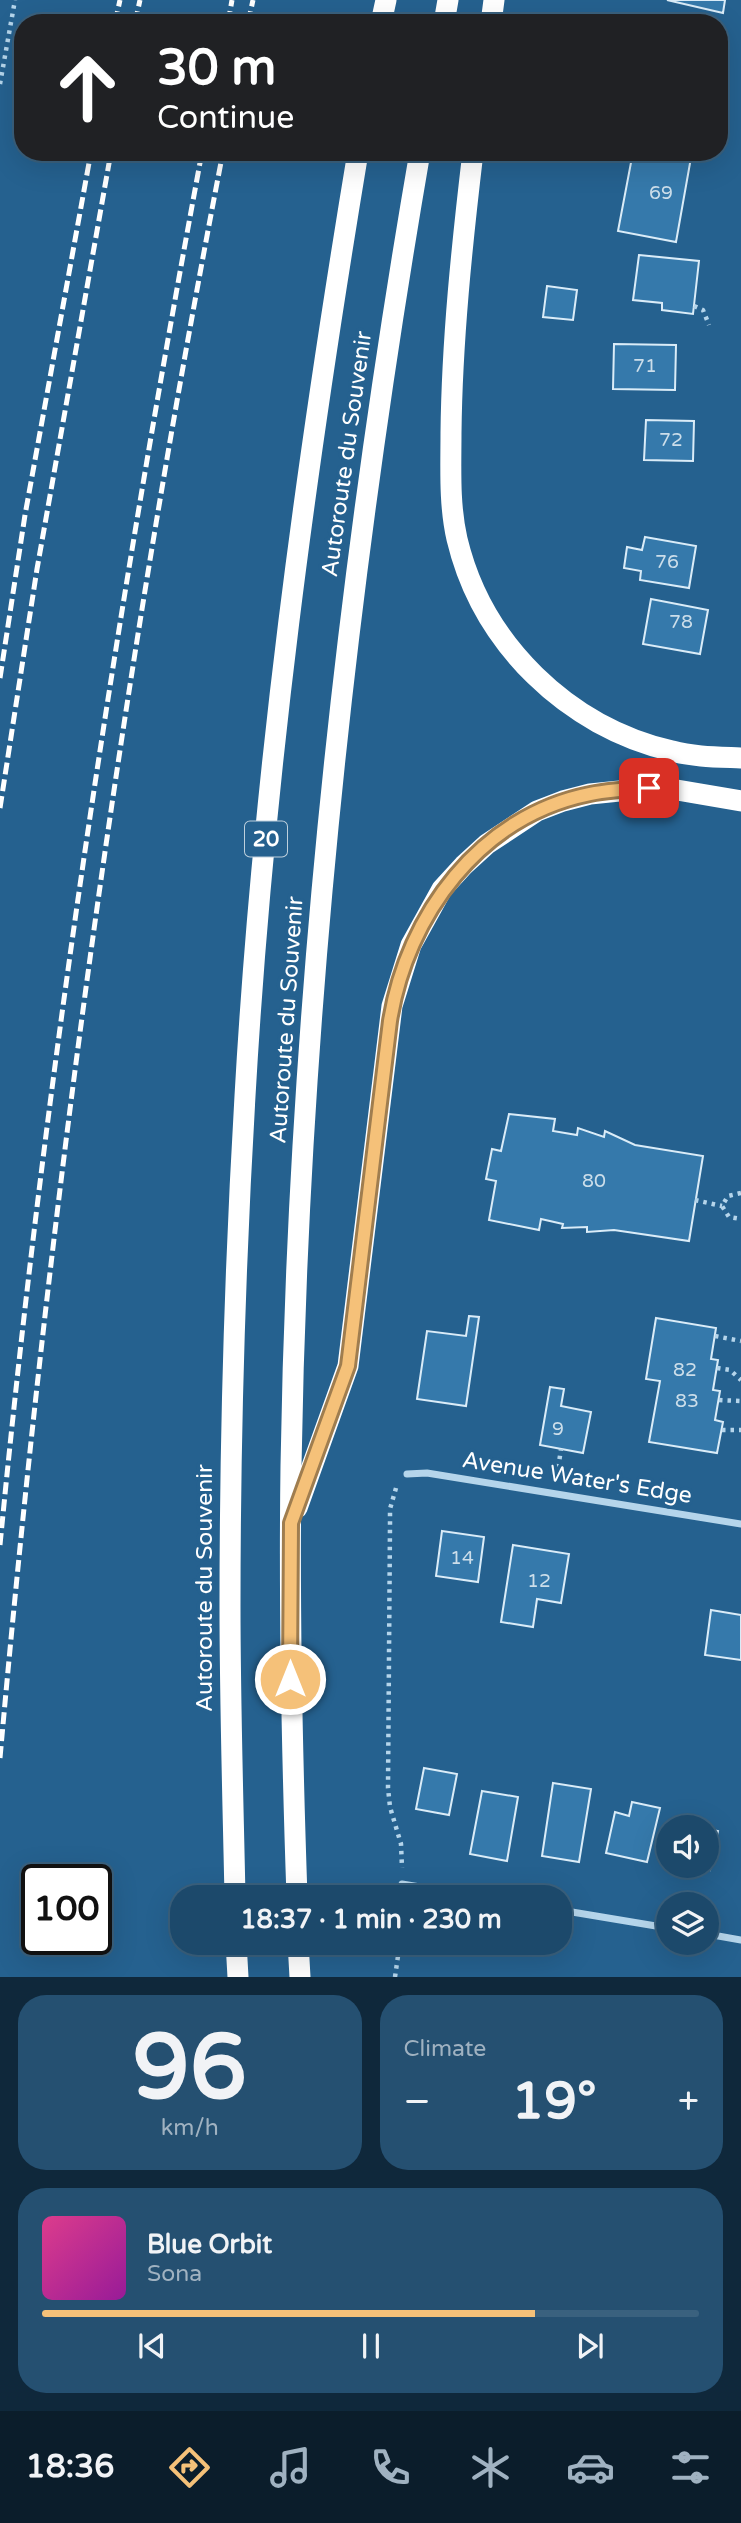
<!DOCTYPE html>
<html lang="en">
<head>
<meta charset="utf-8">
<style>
	body { margin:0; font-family:"Varela Round",sans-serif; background:#255071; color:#f1f3f6; height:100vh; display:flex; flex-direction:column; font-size:26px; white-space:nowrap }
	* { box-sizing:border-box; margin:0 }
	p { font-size:23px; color:#a0b2c1 }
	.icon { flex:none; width:38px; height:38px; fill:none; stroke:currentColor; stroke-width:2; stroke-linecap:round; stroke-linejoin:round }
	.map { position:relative; height:1977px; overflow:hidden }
	.details { display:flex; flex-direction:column; gap:18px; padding:18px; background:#0f283b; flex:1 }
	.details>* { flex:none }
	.banner { position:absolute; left:14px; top:14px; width:714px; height:147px; border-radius:28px; box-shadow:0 7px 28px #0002,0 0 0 2px #3a617e; background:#202124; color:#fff; overflow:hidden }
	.buttons { position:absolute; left:656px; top:1815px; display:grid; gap:14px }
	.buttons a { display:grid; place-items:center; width:63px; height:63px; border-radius:50%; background:#1c496b; box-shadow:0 7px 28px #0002,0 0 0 2px #3a617e; font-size:35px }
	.speed { position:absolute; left:21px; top:1864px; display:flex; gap:14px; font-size:35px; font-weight:700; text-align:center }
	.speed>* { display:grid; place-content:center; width:91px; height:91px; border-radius:50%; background:#1c496b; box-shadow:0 7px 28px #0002,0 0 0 2px #3a617e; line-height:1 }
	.speed .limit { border:4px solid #111; border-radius:10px; background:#fff; color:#111 }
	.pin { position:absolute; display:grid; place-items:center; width:60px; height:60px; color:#fff; margin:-30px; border-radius:14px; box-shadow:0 4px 10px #0006 }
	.me { position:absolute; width:77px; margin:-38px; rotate:0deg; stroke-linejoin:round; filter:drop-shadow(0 0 5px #0008) }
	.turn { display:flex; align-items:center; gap:24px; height:147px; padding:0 28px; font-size:32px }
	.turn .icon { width:91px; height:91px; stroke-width:2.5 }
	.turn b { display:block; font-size:49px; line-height:60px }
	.big { font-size:52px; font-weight:700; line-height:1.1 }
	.details .widget { flex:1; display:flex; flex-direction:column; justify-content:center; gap:10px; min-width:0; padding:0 24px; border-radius:28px; background:#255071 }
	.details .dial { align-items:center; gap:0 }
	.dial b { font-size:91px; line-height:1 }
	.song { display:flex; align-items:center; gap:21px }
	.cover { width:84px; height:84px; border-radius:10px; background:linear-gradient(135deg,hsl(330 70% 55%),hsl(300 70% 35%)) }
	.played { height:7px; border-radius:4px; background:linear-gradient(90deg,#f5c179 75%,#3a617e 75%) }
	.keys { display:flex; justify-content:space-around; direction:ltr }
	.heat { display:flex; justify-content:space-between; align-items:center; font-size:38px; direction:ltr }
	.details .tiles { flex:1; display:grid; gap:18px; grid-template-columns:1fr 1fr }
	.widget:last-child { grid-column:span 2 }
	.trip { position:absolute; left:170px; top:1885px; width:402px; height:70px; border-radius:28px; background:#1c496b; box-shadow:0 7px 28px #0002,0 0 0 2px #3a617e; font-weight:700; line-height:70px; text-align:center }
	.menu { display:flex; height:112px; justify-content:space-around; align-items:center; background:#0b1d2b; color:#a0b2c1 }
	.menu .icon { width:49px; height:49px }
	.menu .on { color:#f5c179 }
	.menu b { font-size:32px; color:#f1f3f6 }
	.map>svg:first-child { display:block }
</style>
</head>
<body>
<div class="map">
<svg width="741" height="1977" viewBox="0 0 741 1977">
	<rect width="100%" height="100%" fill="#25618f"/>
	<g fill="#3579ab" stroke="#daecf8" stroke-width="2">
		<path d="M667 0H725L723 13Z"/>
		<path d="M658 16 693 23H657Z"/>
		<path d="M633 152H692L676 242 618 231Z"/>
		<path d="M639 255 699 261 693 314 662 310V303L633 300Z"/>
		<path d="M547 286 577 290 573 320 543 317Z"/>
		<path d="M614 344 676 345 675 390 613 389Z"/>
		<path d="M646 420 694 421 693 461 644 460Z"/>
		<path d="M645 537 696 546 689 588 640 580 641 571 624 568 627 547 642 550Z"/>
		<path d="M651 599 708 610 700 654 643 644Z"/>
		<path d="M509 1114 555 1119 553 1131 577 1135 578 1128 604 1137 605 1131 635 1145 703 1156 689 1241 614 1230 587 1232V1227L562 1228 563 1224 541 1219 539 1230 489 1220 496 1181 486 1179 492 1149 501 1151Z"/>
		<path d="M469 1316 479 1317 466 1406 417 1399 427 1331 466 1336Z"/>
		<path d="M656 1318 716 1328 711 1359 718 1360 713 1390 720 1391 715 1420 723 1422 717 1453 649 1442 660 1381 646 1379Z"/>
		<path d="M550 1387 564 1389 561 1406 591 1412 583 1453 540 1445Z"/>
		<path d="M442 1531 484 1537 478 1582 436 1576Z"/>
		<path d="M513 1545 569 1554 561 1603 537 1599 533 1627 501 1622Z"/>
		<path d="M711 1610 741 1615V1660L705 1655Z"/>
		<path d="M424 1768 457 1774 449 1815 416 1809Z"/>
		<path d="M553 1783 591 1789 579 1862 542 1856Z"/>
		<path d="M482 1791 518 1797 507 1861 470 1854Z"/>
		<path d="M632 1802 660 1808 647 1862 606 1853 615 1812 629 1816Z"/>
		<path d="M707 1829 718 1831 710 1870 688 1866H707Z"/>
	</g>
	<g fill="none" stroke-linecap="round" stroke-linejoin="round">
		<g stroke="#b5d5eb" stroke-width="4.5" stroke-dasharray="3.5 5" stroke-linecap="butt">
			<path d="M0 84 15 0"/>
			<path d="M694 306 703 310 709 325"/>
			<path d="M741 1193 728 1196 722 1206 729 1217 741 1219"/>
			<path d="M695 1200 722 1206"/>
			<path d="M715 1336 741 1341"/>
			<path d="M717 1368 730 1370 741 1380"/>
			<path d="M719 1400 741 1401"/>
			<path d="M722 1430H741"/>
			<path d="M557 1476 561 1449"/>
			<path d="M396 1488 390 1509V1524L388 1788 390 1807 401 1844 402 1868"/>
			<path d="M395 1977 400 1942"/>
		</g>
		<g stroke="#b5d5eb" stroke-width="7">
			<path d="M407 1474 427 1473 741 1524"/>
			<path d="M402 1884 480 1897"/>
			<path d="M560 1910 668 1928"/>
			<path d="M707 1934 741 1940"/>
		</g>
		<g stroke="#fff" stroke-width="21">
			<path d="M381 23 386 0"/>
			<path d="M444 23 448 0"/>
			<path d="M491 23 494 0"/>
			<path d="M473 152C462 245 452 340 451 433 451 468 449 504 457 539 482 644 568 727 672 751 694 757 718 757 741 758"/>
			<path d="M297 1508 348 1366 392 1006 411 945 442 889 464 865 487 844 537 811 563 801 590 794 649 788 677 790 741 801"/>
			<path d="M235 1897C233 1800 230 1703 230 1606 230 1436 235 1266 245 1096 263 779 306 465 358 152"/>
			<path d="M297 1897C292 1753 289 1610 291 1466 298 1025 345 586 420 152"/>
			<path d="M236 1942 238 1977"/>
			<path d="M298 1942 300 1977"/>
		</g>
		<g stroke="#fff" stroke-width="5" stroke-dasharray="12 5" stroke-linecap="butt">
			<path d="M115 23 120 0"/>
			<path d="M135 23 140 0"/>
			<path d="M228 23 232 0"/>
			<path d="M248 23 253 0"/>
			<path d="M0 678 25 515 91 152"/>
			<path d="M0 808 37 569 111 152"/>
			<path d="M0 1545C45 1078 116 614 202 152"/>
			<path d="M0 1758C48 1219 120 683 223 152"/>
		</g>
	</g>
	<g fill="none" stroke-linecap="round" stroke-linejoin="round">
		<g stroke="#9f7d4f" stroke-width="18">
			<path id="route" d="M290 1679 291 1523 348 1366 390 1021C407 915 480 816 590 794 610 790 630 789 649 788"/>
		</g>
		<use href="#route" stroke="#f5c179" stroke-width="12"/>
	</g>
	<g text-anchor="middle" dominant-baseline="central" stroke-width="7" stroke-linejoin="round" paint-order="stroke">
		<g font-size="19" fill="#ccdeea">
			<text x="661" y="193">69</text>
			<text x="645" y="366">71</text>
			<text x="671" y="440">72</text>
			<text x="667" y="562">76</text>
			<text x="681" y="622">78</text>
			<text x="594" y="1181">80</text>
			<text x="685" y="1370">82</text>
			<text x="687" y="1401">83</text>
			<text x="558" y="1429">9</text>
			<text x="462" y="1558">14</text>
			<text x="539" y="1581">12</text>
		</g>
		<rect fill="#25618f" stroke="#bed0dd" stroke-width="2" x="245" y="821.5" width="42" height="35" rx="5"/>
		<g font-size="21" font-weight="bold" fill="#fff">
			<text x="266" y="839">20</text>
		</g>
		<g font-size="23" fill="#fff" stroke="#25618f">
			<text transform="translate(347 454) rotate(-82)">Autoroute du Souvenir</text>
			<text transform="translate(287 1020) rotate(-86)">Autoroute du Souvenir</text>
			<text transform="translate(577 1478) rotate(9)">Avenue Water's Edge</text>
			<text transform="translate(205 1588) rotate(-90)">Autoroute du Souvenir</text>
		</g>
	</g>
</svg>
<div class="buttons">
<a><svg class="icon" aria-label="sound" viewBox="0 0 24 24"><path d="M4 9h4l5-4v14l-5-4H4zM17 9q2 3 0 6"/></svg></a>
<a><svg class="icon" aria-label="layers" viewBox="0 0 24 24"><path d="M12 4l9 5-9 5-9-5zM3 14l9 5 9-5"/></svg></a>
</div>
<div class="speed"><div class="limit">100</div></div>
<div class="pin" style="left:649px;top:788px;background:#d93025"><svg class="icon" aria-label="arrive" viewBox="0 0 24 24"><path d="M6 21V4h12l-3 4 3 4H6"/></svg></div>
<svg class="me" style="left:290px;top:1679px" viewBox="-20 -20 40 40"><circle r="17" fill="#f5c179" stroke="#fff" stroke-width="3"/><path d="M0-11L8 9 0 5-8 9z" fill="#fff"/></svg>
<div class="trip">18:37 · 1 min · 230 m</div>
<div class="banner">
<div class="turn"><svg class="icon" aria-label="ahead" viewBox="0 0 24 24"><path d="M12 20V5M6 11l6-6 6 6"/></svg><div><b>30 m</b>Continue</div></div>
</div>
</div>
<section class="details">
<div class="tiles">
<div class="widget dial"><b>96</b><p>km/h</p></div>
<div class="widget"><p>Climate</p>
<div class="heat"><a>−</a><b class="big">19°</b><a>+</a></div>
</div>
<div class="widget">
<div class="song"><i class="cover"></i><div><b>Blue Orbit</b><p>Sona</p></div></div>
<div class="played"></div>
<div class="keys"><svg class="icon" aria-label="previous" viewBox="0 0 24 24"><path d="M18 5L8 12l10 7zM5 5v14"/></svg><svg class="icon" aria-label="pause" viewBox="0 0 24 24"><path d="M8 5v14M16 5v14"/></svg><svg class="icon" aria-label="next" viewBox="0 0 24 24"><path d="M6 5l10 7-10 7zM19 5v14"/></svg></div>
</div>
</div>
</section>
<nav class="menu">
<b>18:36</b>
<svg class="icon on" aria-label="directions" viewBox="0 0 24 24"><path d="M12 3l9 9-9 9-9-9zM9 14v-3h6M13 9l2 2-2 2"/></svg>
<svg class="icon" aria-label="music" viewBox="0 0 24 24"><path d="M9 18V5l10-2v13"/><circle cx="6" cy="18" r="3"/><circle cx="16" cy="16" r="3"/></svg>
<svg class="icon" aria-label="phone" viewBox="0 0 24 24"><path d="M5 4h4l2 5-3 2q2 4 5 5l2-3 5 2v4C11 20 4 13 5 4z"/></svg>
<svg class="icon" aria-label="climate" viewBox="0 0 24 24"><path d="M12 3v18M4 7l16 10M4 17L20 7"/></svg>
<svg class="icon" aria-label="car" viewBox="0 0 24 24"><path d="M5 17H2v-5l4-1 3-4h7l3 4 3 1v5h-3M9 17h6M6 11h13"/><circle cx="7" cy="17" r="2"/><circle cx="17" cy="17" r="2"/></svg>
<svg class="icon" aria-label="filters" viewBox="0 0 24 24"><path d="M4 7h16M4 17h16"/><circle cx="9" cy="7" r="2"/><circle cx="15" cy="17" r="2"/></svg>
</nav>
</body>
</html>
